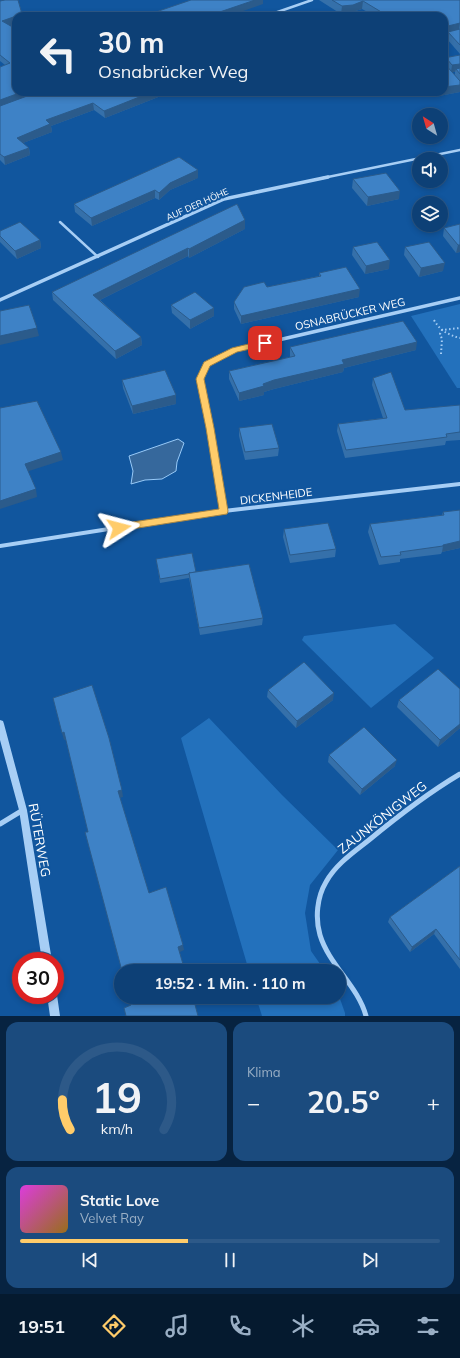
<!DOCTYPE html>
<html lang="de">
<head>
<meta charset="utf-8">
<style>
	body { margin:0; font-family:Mulish,sans-serif; background:#1b4b7e; color:#f1f3f6; height:100vh; display:flex; flex-direction:column; font-size:15px; white-space:nowrap }
	* { box-sizing:border-box; margin:0 }
	p { font-size:13px; color:#9aafc5 }
	.icon { flex:none; width:22px; height:22px; fill:none; stroke:currentColor; stroke-width:2; stroke-linecap:round; stroke-linejoin:round }
	.map { position:relative; height:1016px; overflow:hidden }
	.drawer { display:flex; flex-direction:column; gap:6px; padding:6px; background:#072341; flex:1 }
	.drawer>* { flex:none }
	.hud { position:absolute; left:12px; top:12px; width:436px; height:84px; border-radius:12px; box-shadow:0 2px 6px #0003,0 0 0 1px #2d5988; background:#0d4076; color:#f1f3f6; overflow:hidden }
	.needle { width:26px; rotate:323deg }
	.tools { position:absolute; left:412px; top:108px; display:grid; gap:8px }
	.tools a { display:grid; place-items:center; width:36px; height:36px; border-radius:50%; background:#0d4076; box-shadow:0 2px 6px #0003,0 0 0 1px #2d5988; font-size:20px }
	.speed { position:absolute; left:12px; top:952px; display:flex; gap:8px; font-size:20px; font-weight:700; text-align:center }
	.speed>* { display:grid; place-content:center; width:52px; height:52px; border-radius:50%; background:#0d4076; box-shadow:0 2px 6px #0003,0 0 0 1px #2d5988; line-height:1 }
	.speed .limit { border:6px solid #d22; background:#fff; color:#111 }
	.pin { position:absolute; display:grid; place-items:center; width:34px; height:34px; color:#fff; margin:-17px; border-radius:8px; box-shadow:0 2px 6px #0006 }
	.me { position:absolute; width:44px; margin:-22px; rotate:81deg; stroke-linejoin:round; filter:drop-shadow(0 0 3px #0008) }
	.turn { display:flex; align-items:center; gap:14px; height:84px; padding:0 20px; font-size:18px }
	.turn .icon { width:52px; height:52px; stroke-width:2.5 }
	.turn b { display:block; font-size:28px; line-height:34px }
	.big { font-size:30px; font-weight:700; line-height:1.1 }
	.drawer .tile { flex:1; display:flex; flex-direction:column; justify-content:center; gap:6px; min-width:0; padding:0 14px; border-radius:12px; background:#1b4b7e }
	.drawer .dial { align-items:center; gap:0 }
	.dial svg { height:104px; overflow:visible; fill:none; stroke:#2d5988; stroke-width:7; stroke-linecap:round; text-anchor:middle }
	.dial text { fill:#f1f3f6; stroke:none }
	.song { display:flex; align-items:center; gap:12px }
	.cover { width:48px; height:48px; border-radius:6px; background:linear-gradient(135deg,hsl(300 70% 55%),hsl(40 70% 35%)) }
	.played { height:4px; border-radius:2px; background:linear-gradient(90deg,#ffcc6a 40%,#2d5988 40%) }
	.keys { display:flex; justify-content:space-around; direction:ltr }
	.heat { display:flex; justify-content:space-between; align-items:center; font-size:22px; direction:ltr }
	.drawer .tiles { flex:1; display:grid; gap:6px; grid-template-columns:1fr 1fr }
	.tile:last-child { grid-column:span 2 }
	.trip { position:absolute; left:114px; top:964px; width:232px; height:40px; border-radius:20px; background:#0d4076; box-shadow:0 2px 6px #0003,0 0 0 1px #2d5988; font-weight:700; line-height:40px; text-align:center }
	.dock { display:flex; height:64px; justify-content:space-around; align-items:center; background:#051a2f; color:#9aafc5 }
	.dock .icon { width:28px; height:28px }
	.dock .on { color:#ffcc6a }
	.dock b { font-size:18px; color:#f1f3f6 }
	.map>svg:first-child { display:block }
</style>
</head>
<body>
<div class="map">
<svg width="460" height="1016" viewBox="0 0 460 1016">
	<rect width="100%" height="100%" fill="#11569e"/>
	<g fill="#2371bc">
		<path d="M460 304V388H457L411 316Z"/>
		<path d="M395 624 434 658 371 708 302 640 304 636Z"/>
		<path d="M209 718 282 795 338 850 310 885 305 913 311 951 325 971H249L181 738Z"/>
		<path d="M339 996 345 1013V1016H262L256 997Z"/>
	</g>
	<path fill="#36689c" stroke="#98caf8" d="M178 439 184 443 177 462 176 471 162 479 145 480 131 484 133 471 129 456Z"/>
	<g fill="none" stroke-linecap="round" stroke-linejoin="round">
		<g stroke="#a7cef5" stroke-width="2" stroke-dasharray="1.5 2.5" stroke-linecap="butt">
			<path d="M434 320C440 331 449 335 460 338"/>
			<path d="M441 354 442 339 440 334 442 330 460 328"/>
		</g>
		<path stroke="#a7cef5" stroke-width="2.5" d="M60 222 98 257"/>
		<g stroke="#a7cef5" stroke-width="2.5">
			<path d="M266 16 312 0"/>
			<path d="M444 37 460 33"/>
			<path d="M323 178 460 150"/>
		</g>
		<g stroke="#a7cef5" stroke-width="3.5">
			<path d="M0 300 224 199 328 177"/>
			<path d="M204 400 200 379 207 364 235 350 460 298"/>
		</g>
		<g stroke="#a7cef5" stroke-width="4">
			<path d="M204 399 224 511"/>
			<path d="M0 546 224 511 460 484"/>
		</g>
		<g stroke="#a7cef5" stroke-width="5">
			<path d="M0 824 23 810"/>
			<path d="M366 1016C358 986 329 965 320 935 315 918 317 897 326 882 336 864 354 852 369 840 398 816 428 793 460 774"/>
		</g>
		<g fill="#a7cef5" fill-rule="evenodd">
			<path d="M0 720 3 721 4 724 27 810 52 961H42L19 810 0 740Z"/>
			<path d="M55 991 57 995 60 1016H50L47 995H55Z"/>
		</g>
	</g>
	<g fill="#3570aa" fill-rule="evenodd">
		<path d="M319 0H460V54L447 39 448 33 444 34V16H375L362 9 352 12 341 14Z"/>
		<path d="M0 1 16 23 10 25 16 92H171L105 118 94 110 51 126 52 132 23 143 29 148 30 155 5 165 0 160V67L5 65 0 61Z"/>
		<path d="M460 55V92L439 96 424 92H444V58ZM452 72H455V75Z"/>
		<path d="M198 178 170 190 159 200 155 198 92 226 75 212 74 204Z"/>
		<path d="M353 179 399 199 367 206 352 188Z"/>
		<path d="M460 224V252L456 253 443 236 444 228Z"/>
		<path d="M245 229 189 258 188 256 100 300 141 337 142 345 116 359 53 300 52 292Z"/>
		<path d="M0 231 40 240 41 248 17 259 0 242Z"/>
		<path d="M353 247 389 269 365 274 352 255Z"/>
		<path d="M405 247 443 271 419 277 404 255Z"/>
		<path d="M319 273 359 297 241 324 234 309V302L267 287 319 276Z"/>
		<path d="M171 305 214 316 190 329 172 313Z"/>
		<path d="M290 347 416 350 344 368 343 372 274 389 264 392V395L239 401 229 379V371L290 357Z"/>
		<path d="M373 378 405 410 460 405V440L446 441 445 445 345 458 337 431 338 424 383 418 372 385Z"/>
		<path d="M122 380 176 395V404L133 414 123 388Z"/>
		<path d="M239 428 279 448 278 456 245 460 239 436Z"/>
		<path d="M460 510V548L442 552 441 554 400 559V562L379 565 368 532 370 524 442 515 443 512Z"/>
		<path d="M284 529 336 549 335 557 290 563 283 537Z"/>
		<path d="M157 563 196 572 263 618 262 625 200 635 189 578 160 583Z"/>
		<path d="M460 689V728L438 747 397 707 399 700Z"/>
		<path d="M268 690 333 700 296 728 267 697Z"/>
		<path d="M329 755 395 766 360 795 328 762Z"/>
		<path d="M460 866V969L434 934 410 952 388 922 390 917Z"/>
	</g>
	<g fill="#2b5b8b">
		<path d="M255 0H263V4L229 16H208Z"/>
		<path d="M363 1 362 9 352 12 341 14 342 6Z"/>
		<path d="M22 14 23 16H16V23L3 28 2 21Z"/>
		<path d="M460 23 459 30 448 32V33L444 34V27Z"/>
		<path d="M447 59 445 67H444V60Z"/>
		<path d="M460 64V71L456 69 455 72H451L452 65Z"/>
		<path d="M460 85V92L439 96V92H444V87Z"/>
		<path d="M22 92H43L0 108V100Z"/>
		<path d="M152 92H171L105 118 104 111Z"/>
		<path d="M93 103 94 110 51 126 52 132 18 145 17 138 46 120Z"/>
		<path d="M29 148 30 155 5 165 4 157Z"/>
		<path d="M198 170V178L170 190 159 200V193L170 183Z"/>
		<path d="M155 190V198L92 226 91 218Z"/>
		<path d="M400 191 399 199 367 206 368 197Z"/>
		<path d="M245 220V229L189 258V249Z"/>
		<path d="M40 240 41 248 17 259 15 251Z"/>
		<path d="M458 245H460V252L456 253Z"/>
		<path d="M188 248V256L94 303 93 295Z"/>
		<path d="M390 260 389 269 365 274 366 266Z"/>
		<path d="M445 263 443 271 419 277 421 268Z"/>
		<path d="M360 289 359 297 241 324V316Z"/>
		<path d="M214 308V316L190 329V320Z"/>
		<path d="M37 328 39 336 0 345V336Z"/>
		<path d="M141 337 142 345 116 359 115 351Z"/>
		<path d="M417 342 416 350 344 368 343 372 274 389 264 392V395L239 401V393L274 380 342 360Z"/>
		<path d="M176 395V404L133 414 132 406Z"/>
		<path d="M61 452 63 460 26 472 25 464Z"/>
		<path d="M36 489 37 497 0 509V501Z"/>
		<path d="M460 541V548L442 552 443 546V545Z"/>
		<path d="M334 693 333 700 296 728 297 721Z"/>
		<path d="M460 724V728L438 747 440 740Z"/>
		<path d="M64 732 66 739 64 740 62 733Z"/>
		<path d="M397 760 395 766 360 795 362 789Z"/>
		<path d="M122 790 123 797 119 798 118 791Z"/>
		<path d="M436 929 434 934 410 952 412 947Z"/>
		<path d="M183 945 184 950 178 953V947Z"/>
	</g>
	<g fill="#3e82c6" stroke="#2b5b8b">
		<path d="M5 0H18L22 14 2 21 16 29V92H22L0 100V67L10 63 0 55V1Z"/>
		<path d="M191 0H255L208 16H144Z"/>
		<path d="M332 0H460V23L444 27V16H434L432 14 427 16H388L363 1 353 5 342 6Z"/>
		<path d="M460 29V45L448 32Z"/>
		<path d="M460 55V64L452 65 447 59 444 60V58Z"/>
		<path d="M444 63 460 81V85L444 87Z"/>
		<path d="M460 68V74L456 69Z"/>
		<path d="M38 92H152L104 111 93 103 46 120 50 124 17 138 29 148 4 157 0 154V106Z"/>
		<path d="M179 157 198 170 170 183 159 193 155 190 91 218 74 204Z"/>
		<path d="M386 173 400 191 368 197 353 179Z"/>
		<path d="M237 204 245 220 189 249 188 248 93 295 141 337 115 351 52 292Z"/>
		<path d="M20 222 40 240 15 251 0 236V231Z"/>
		<path d="M460 224V245H458L444 228Z"/>
		<path d="M377 242 390 260 366 266 353 247Z"/>
		<path d="M429 242 445 263 421 268 405 247Z"/>
		<path d="M346 267 360 289 241 316 234 302 244 287 264 282 267 287 321 276 319 273Z"/>
		<path d="M195 292 214 308 190 320 171 305Z"/>
		<path d="M29 305 37 328 0 336V311Z"/>
		<path d="M403 321 417 342 342 360 344 364 274 380 263 384 264 386 239 393 229 371 295 356 290 347Z"/>
		<path d="M165 370 176 395 132 406 122 380Z"/>
		<path d="M391 372 405 410 460 405V432L446 434 447 437 346 450 338 424 387 418 373 378Z"/>
		<path d="M37 401 61 452 25 464 36 489 0 501V408Z"/>
		<path d="M272 424 279 448 245 452 239 428Z"/>
		<path d="M460 510V541L443 545V546L400 552 401 555 381 557 370 524 444 515 443 512Z"/>
		<path d="M328 523 336 549 290 555 284 529Z"/>
		<path d="M192 553 196 572 189 573V574L160 579 156 559Z"/>
		<path d="M249 564 263 618 199 628 189 573Z"/>
		<path d="M304 662 334 693 297 721 268 690Z"/>
		<path d="M438 669 460 689V724L440 740 399 700Z"/>
		<path d="M92 685 109 738 122 790 118 791 149 893 166 887 183 945 178 947 185 971H122L85 832H88L64 732 62 733 53 698Z"/>
		<path d="M364 727 397 760 362 789 329 755Z"/>
		<path d="M460 866V960L436 929 412 947 390 917Z"/>
		<path d="M129 997H193L198 1016H126L124 1008 131 1005Z"/>
	</g>
	<path fill="#ffcc6a" stroke="#a68545" d="M265 340 269 343 268 345 237 352 210 366 204 379 214 428 228 511 227 514 119 531 116 530 115 528 119 524 219 509 206 428 196 379 204 362 232 348Z"/>
	<g text-anchor="middle" dominant-baseline="central" stroke-width="4" stroke-linejoin="round" paint-order="stroke">
		<g font-size="9" fill="#fff" stroke="#11569e">
			<text transform="translate(197 204) rotate(-24)">AUF DER HÖHE</text>
		</g>
		<g font-size="11" fill="#fff" stroke="#11569e">
			<text transform="translate(350 314) rotate(-13)">OSNABRÜCKER WEG</text>
			<text transform="translate(276 496) rotate(-7)">DICKENHEIDE</text>
		</g>
		<g font-size="13" fill="#fff" stroke="#11569e">
			<text transform="translate(382 817) rotate(-38)">ZAUNKÖNIGWEG</text>
			<text transform="translate(40 840) rotate(80)">RÜTERWEG</text>
		</g>
	</g>
</svg>
<div class="tools">
<a><svg class="needle" viewBox="-14 -14 28 28"><path d="M0-13l5 13h-10z" fill="#e53935"/><path d="M0 13l5-13h-10z" fill="#9aafc5"/></svg></a>
<a><svg class="icon" aria-label="sound" viewBox="0 0 24 24"><path d="M4 9h4l5-4v14l-5-4H4zM17 9q2 3 0 6"/></svg></a>
<a><svg class="icon" aria-label="layers" viewBox="0 0 24 24"><path d="M12 4l9 5-9 5-9-5zM3 14l9 5 9-5"/></svg></a>
</div>
<div class="speed"><div class="limit">30</div></div>
<div class="pin" style="left:265px;top:343px;background:#d93025"><svg class="icon" aria-label="arrive" viewBox="0 0 24 24"><path d="M6 21V4h12l-3 4 3 4H6"/></svg></div>
<svg class="me" style="left:119px;top:528px" viewBox="-20 -20 40 40"><path d="M0-17L14 15 0 8-14 15z" fill="#ffcc6a" stroke="#fff" stroke-width="4"/></svg>
<div class="trip">19:52 · 1 Min. · 110 m</div>
<div class="hud">
<div class="turn"><svg class="icon" aria-label="left" viewBox="0 0 24 24"><path d="M17 20v-9H6M10 6l-5 5 5 5"/></svg><div><b>30 m</b>Osnabrücker Weg</div></div>
</div>
</div>
<section class="drawer">
<div class="tiles">
<div class="tile dial"><svg viewBox="0 0 100 80">
<path d="M14 69A42 42 0 1 1 86 69"/>
<path d="M14 69A42 42 0 0 1 8 46" stroke="#ffcc6a"/>
<text x="50" y="56" font-size="32" font-weight="700">19</text>
<text x="50" y="72" font-size="11">km/h</text>
</svg></div>
<div class="tile"><p>Klima</p>
<div class="heat"><a>−</a><b class="big">20.5°</b><a>+</a></div>
</div>
<div class="tile">
<div class="song"><i class="cover"></i><div><b>Static Love</b><p>Velvet Ray</p></div></div>
<div class="played"></div>
<div class="keys"><svg class="icon" aria-label="previous" viewBox="0 0 24 24"><path d="M18 5L8 12l10 7zM5 5v14"/></svg><svg class="icon" aria-label="pause" viewBox="0 0 24 24"><path d="M8 5v14M16 5v14"/></svg><svg class="icon" aria-label="next" viewBox="0 0 24 24"><path d="M6 5l10 7-10 7zM19 5v14"/></svg></div>
</div>
</div>
</section>
<nav class="dock">
<b>19:51</b>
<svg class="icon on" aria-label="directions" viewBox="0 0 24 24"><path d="M12 3l9 9-9 9-9-9zM9 14v-3h6M13 9l2 2-2 2"/></svg>
<svg class="icon" aria-label="music" viewBox="0 0 24 24"><path d="M9 18V5l10-2v13"/><circle cx="6" cy="18" r="3"/><circle cx="16" cy="16" r="3"/></svg>
<svg class="icon" aria-label="phone" viewBox="0 0 24 24"><path d="M5 4h4l2 5-3 2q2 4 5 5l2-3 5 2v4C11 20 4 13 5 4z"/></svg>
<svg class="icon" aria-label="climate" viewBox="0 0 24 24"><path d="M12 3v18M4 7l16 10M4 17L20 7"/></svg>
<svg class="icon" aria-label="car" viewBox="0 0 24 24"><path d="M5 17H2v-5l4-1 3-4h7l3 4 3 1v5h-3M9 17h6M6 11h13"/><circle cx="7" cy="17" r="2"/><circle cx="17" cy="17" r="2"/></svg>
<svg class="icon" aria-label="filters" viewBox="0 0 24 24"><path d="M4 7h16M4 17h16"/><circle cx="9" cy="7" r="2"/><circle cx="15" cy="17" r="2"/></svg>
</nav>
</body>
</html>
